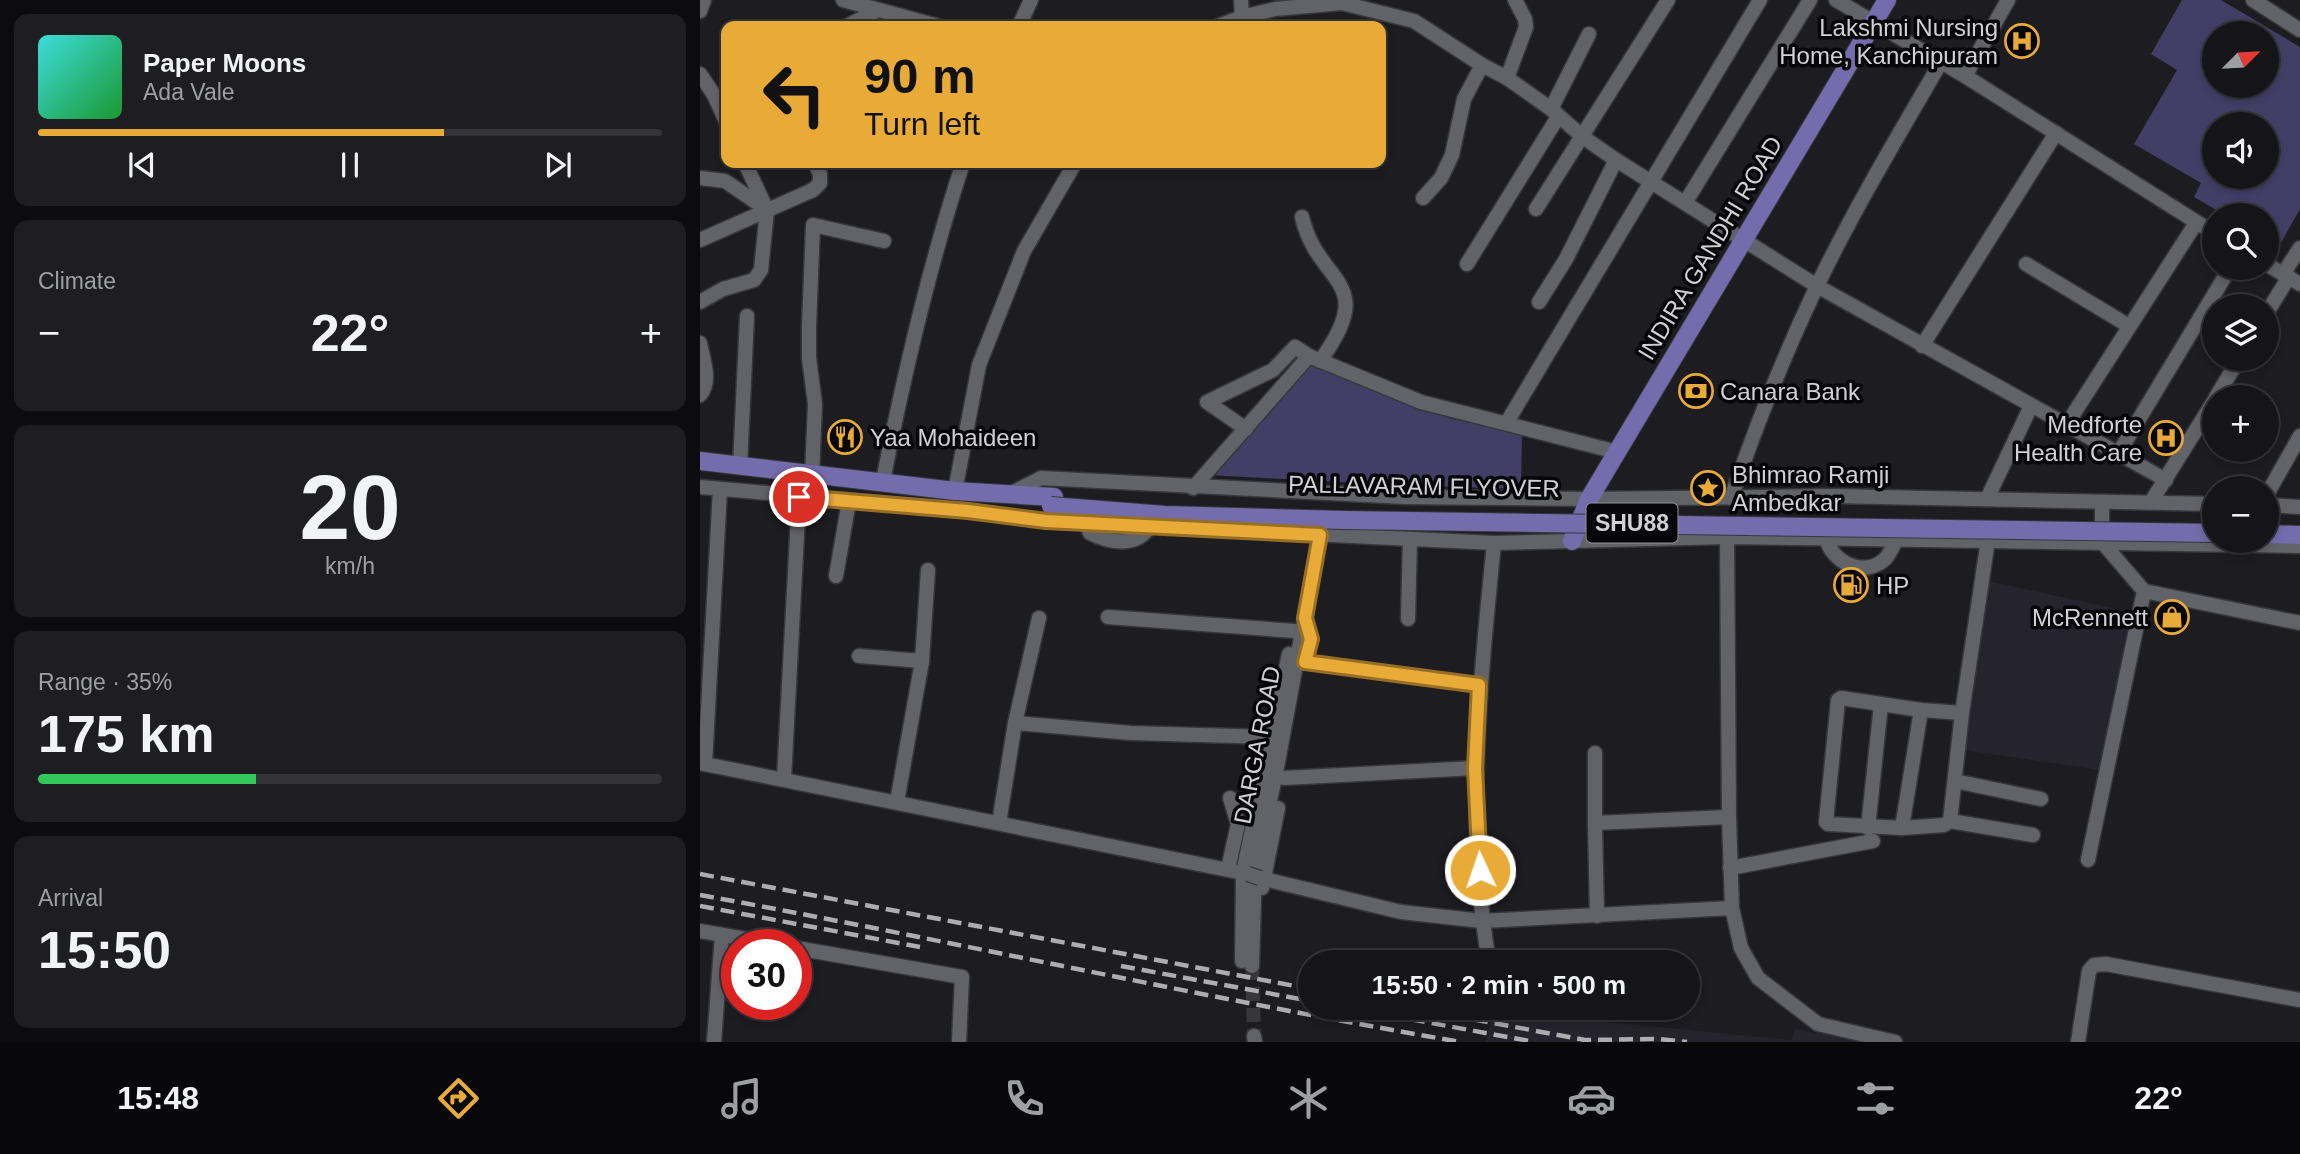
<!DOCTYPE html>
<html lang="en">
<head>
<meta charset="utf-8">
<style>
	body { margin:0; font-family:Arial,sans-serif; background:#1e1e22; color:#f1f3f6; height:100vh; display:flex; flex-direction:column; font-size:26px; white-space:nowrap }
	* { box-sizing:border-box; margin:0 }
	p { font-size:23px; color:#9d9fa2 }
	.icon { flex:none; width:38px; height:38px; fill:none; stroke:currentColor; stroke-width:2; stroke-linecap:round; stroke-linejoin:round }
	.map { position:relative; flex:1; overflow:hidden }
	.panel { display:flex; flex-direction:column; gap:14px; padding:14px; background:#0c0c0e; width:700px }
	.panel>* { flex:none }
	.banner { position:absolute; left:21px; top:21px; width:665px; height:147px; border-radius:14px; box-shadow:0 4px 10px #0003,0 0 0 2px #343438; background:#e9ab38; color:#111; overflow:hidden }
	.needle { width:46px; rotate:66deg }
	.buttons { position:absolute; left:1502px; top:21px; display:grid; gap:14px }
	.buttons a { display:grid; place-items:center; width:77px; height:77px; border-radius:50%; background:#151519; box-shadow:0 4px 10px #0003,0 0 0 2px #343438; font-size:35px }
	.speed { position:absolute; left:21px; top:929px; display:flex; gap:14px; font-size:35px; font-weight:700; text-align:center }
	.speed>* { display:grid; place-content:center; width:91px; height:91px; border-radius:50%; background:#151519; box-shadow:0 4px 10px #0003,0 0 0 2px #343438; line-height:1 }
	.speed .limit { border:10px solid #d22; background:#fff; color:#111 }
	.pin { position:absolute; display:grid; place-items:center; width:60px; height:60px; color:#fff; margin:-30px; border:4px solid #fff; border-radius:50%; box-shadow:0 2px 7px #0007 }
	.me { position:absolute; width:77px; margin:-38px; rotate:357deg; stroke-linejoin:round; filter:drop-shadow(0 0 5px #0008) }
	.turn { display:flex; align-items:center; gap:24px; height:147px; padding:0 28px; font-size:32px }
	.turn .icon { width:91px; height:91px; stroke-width:2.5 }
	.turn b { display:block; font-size:49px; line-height:60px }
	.big { font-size:52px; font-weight:600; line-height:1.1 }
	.panel .tile { flex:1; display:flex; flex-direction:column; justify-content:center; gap:10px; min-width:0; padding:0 24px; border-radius:14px; background:#1e1e22 }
	.panel .dial { align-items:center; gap:0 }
	.dial b { font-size:91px; line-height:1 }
	.song { display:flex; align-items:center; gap:21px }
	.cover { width:84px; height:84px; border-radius:10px; background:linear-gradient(135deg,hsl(180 70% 55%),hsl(130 70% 35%)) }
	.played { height:7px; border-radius:4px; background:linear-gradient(90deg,#e9ab38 65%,#343438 65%) }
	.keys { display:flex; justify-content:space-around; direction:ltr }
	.heat { display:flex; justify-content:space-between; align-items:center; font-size:38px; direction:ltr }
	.charge { height:10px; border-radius:5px; background:linear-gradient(90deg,#34c759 35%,#343438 0) }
	.trip { position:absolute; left:598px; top:950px; width:402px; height:70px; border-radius:35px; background:#151519; box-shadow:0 4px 10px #0003,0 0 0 2px #343438; font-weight:600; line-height:70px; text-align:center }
	.dock { display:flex; height:112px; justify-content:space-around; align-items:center; background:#08080a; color:#9d9fa2 }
	.dock .icon { width:49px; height:49px }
	.dock .current { color:#e9ab38 }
	.dock b { font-size:32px; color:#f1f3f6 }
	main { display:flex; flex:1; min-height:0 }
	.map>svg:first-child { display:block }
</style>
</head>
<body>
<main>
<section class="panel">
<div class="tile">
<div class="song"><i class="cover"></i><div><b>Paper Moons</b><p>Ada Vale</p></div></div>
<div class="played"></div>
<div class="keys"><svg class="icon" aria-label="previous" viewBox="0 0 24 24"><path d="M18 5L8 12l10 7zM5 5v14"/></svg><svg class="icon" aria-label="pause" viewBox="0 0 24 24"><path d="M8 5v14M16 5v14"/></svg><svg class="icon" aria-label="next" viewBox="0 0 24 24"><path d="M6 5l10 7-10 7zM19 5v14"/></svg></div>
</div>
<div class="tile"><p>Climate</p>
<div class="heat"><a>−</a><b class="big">22°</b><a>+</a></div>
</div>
<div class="tile dial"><b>20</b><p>km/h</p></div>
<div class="tile"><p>Range · 35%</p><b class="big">175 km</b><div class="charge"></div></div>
<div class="tile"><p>Arrival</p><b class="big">15:50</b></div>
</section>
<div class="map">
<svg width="1600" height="1042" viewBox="0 0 1600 1042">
	<rect width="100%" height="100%" fill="#1c1c21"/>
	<g fill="#25242e">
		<path d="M1288 581 1430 612 1400 770 1263 750Z"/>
		<path d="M792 1011 1092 1040 1095 1029 1164 1042H786Z"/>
	</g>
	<g fill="#433e66" fill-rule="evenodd">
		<path d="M1482 0H1521L1600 47V209L1579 246 1566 239V215H1525L1494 197 1501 183 1434 144 1477 70 1451 54ZM1514 33H1566V86H1514ZM1514 124H1566V177H1514Z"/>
		<path d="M609 362 748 418 822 432 821 489 695 485 509 475Z"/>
	</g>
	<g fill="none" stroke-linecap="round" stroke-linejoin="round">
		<path stroke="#37373c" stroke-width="14" stroke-dasharray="14 7" stroke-linecap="butt" d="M552 966 554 1036"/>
		<g stroke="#37373b" stroke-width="17">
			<g id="minor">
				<path d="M143 0 238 26"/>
				<path d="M541 0 542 17"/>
				<path d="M1136 0 1265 76 1514 233"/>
				<path d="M1553 0 1600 30"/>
				<path d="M0 11 4 0"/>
				<path d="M147 26 178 10"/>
				<path d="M319 26 331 0"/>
				<path d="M518 26 542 17 575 9 642 3 714 21 782 65 807 78 851 109 883 137 916 160 1117 286 1466 480"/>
				<path d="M0 74 14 95 26 121"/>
				<path d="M1265 76 1308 0"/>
				<path d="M807 78 826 27 825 19 815 0"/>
				<path d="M851 109 889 34"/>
				<path d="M0 178 25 181 66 209"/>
				<path d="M723 198 741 178 752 155 764 99 782 65"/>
				<path d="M985 203 1110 0"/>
				<path d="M836 209 968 0"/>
				<path d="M602 217C618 286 680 279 620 361"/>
				<path d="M0 240 113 190 120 183V174L115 163"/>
				<path d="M767 264 858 117"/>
				<path d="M1326 264 1429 326"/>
				<path d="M1566 264 1600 284"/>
				<path d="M1583 274 1600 248"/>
				<path d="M0 302 23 289 54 280 61 270 67 210 45 163"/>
				<path d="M839 302 866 259 916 160"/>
				<path d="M1566 314 1589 277"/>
				<path d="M0 343C3 360 12 381 0 395"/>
				<path d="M1222 346 1356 133"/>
				<path d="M1516 397 1539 359"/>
				<path d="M807 422 1060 0"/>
				<path d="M1367 424 1496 223"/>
				<path d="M546 429 507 402 573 370 595 347 609 356"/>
				<path d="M1418 454 1530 268"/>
				<path d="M40 466 47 316"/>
				<path d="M112 475 115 404 109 358V326L113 225 184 241"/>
				<path d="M183 481C204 374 229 266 263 163"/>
				<path d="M0 487 267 511 346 521 794 543 1027 537 1600 546"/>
				<path d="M493 488 609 356 721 402 917 452"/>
				<path d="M255 491 279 365 324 251 375 163"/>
				<path d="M312 493 341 478 705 497 889 499 1131 496 1514 504"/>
				<path d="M1566 496 1600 436"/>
				<path d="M1031 498C1056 426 1084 355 1117 286 1154 209 1198 136 1241 62"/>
				<path d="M1287 499 1331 406"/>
				<path d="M1402 502V542L1444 591 1600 623"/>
				<path d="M1451 502 1514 401"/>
				<path d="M1566 505 1600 507"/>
				<path d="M386 523 390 533C410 543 437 548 450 526"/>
				<path d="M1027 537 1029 817 1032 908 1041 948 1058 978 1118 1024 1195 1042"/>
				<path d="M1126 538C1132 563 1164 578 1185 559 1190 554 1193 545 1197 539"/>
				<path d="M136 576 149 501"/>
				<path d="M408 617 594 631"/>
				<path d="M708 619 710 539"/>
				<path d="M159 656 222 661 197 802"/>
				<path d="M222 661 228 570"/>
				<path d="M605 662 779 685"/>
				<path d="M1181 704 1141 698 1138 700 1126 822 1128 824 1202 828 1221 710"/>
				<path d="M315 723 431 733 571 737"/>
				<path d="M895 753V823"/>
				<path d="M0 763 548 874"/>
				<path d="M5 764 20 489"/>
				<path d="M584 778 775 768"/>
				<path d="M84 779 99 497"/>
				<path d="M1255 781 1341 799"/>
				<path d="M1250 821 1262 713 1288 540"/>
				<path d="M299 823 315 723 339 618"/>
				<path d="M1168 828 1181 704 1221 710 1262 713"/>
				<path d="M1202 828 1244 825 1250 821 1333 835"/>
				<path d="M1388 860 1444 591"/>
				<path d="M1030 868 1173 841"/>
				<path d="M528 869 538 824 530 798"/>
				<path d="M560 878 701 912 782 921 1032 908"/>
				<path d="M562 888 578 808"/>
				<path d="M897 916 895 823 1029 817"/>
				<path d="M0 931 80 945"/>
				<path d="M96 948 262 977 259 1042"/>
				<path d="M542 961 543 873 589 654"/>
				<path d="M789 962C765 823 780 683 794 543"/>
				<path d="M552 966 555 867 575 778 620 535"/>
				<path d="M554 1036 555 1042"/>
				<path d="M14 1042 22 935"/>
				<path d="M1378 1042 1389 971 1394 965 1406 964 1600 1000"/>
			</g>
		</g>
		<g stroke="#37373b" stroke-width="20">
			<g id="major">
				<path d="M0 461 255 491 354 497"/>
				<path d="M1566 534 1600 535"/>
				<path d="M872 541 889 499 917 452 1187 0"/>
			</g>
		</g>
		<use href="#minor" stroke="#626269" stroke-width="14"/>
		<use href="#major" stroke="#756cad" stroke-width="18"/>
		<g stroke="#adadb1" stroke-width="4.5" stroke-dasharray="14 7" stroke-linecap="butt">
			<path d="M0 874 611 989"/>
			<path d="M0 895C254 941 507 999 761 1042"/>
			<path d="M0 906 220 947"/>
			<path d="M421 966 611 1001"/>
			<path d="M649 1008 835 1042"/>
			<path d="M712 1008 885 1040 959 1039 987 1042"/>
		</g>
		<g stroke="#37373b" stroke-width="17" stroke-linecap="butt">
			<path id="minor-bridge" d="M548 874 560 878"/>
		</g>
		<g stroke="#37373b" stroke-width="20" stroke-linecap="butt">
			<path id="major-bridge" d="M351 506 465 515 643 520 1514 533"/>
		</g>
		<use href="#minor-bridge" stroke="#626269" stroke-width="14"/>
		<use href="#major-bridge" stroke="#756cad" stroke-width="18"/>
	</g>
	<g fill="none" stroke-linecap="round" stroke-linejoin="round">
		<g stroke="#976f24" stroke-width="18">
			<path id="route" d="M99 497 268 511 346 521 620 535 605 618 611 639 605 662 779 685 775 768 780 870"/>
		</g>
		<use href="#route" stroke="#e9ab38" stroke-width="12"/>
	</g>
	<defs>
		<g id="hospital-ring" transform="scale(1.75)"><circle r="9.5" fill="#070709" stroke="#e9ab38" stroke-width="1.5"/><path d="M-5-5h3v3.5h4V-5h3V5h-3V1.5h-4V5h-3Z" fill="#e9ab38"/></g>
		<g id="bank-ring" transform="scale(1.75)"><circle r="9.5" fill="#070709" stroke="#e9ab38" stroke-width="1.5"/><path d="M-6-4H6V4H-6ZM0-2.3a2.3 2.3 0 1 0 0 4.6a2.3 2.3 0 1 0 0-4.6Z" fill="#e9ab38"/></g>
		<g id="restaurant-ring" transform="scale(1.75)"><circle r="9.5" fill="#070709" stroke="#e9ab38" stroke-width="1.5"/><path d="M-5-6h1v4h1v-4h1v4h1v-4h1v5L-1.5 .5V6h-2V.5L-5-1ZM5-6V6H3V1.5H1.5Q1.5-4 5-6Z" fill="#e9ab38"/></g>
		<g id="sight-ring" transform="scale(1.75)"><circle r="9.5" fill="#070709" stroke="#e9ab38" stroke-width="1.5"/><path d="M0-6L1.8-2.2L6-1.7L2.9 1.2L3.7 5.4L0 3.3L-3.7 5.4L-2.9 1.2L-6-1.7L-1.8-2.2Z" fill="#e9ab38"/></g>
		<g id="fuel-ring" transform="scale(1.75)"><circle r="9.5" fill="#070709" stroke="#e9ab38" stroke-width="1.5"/><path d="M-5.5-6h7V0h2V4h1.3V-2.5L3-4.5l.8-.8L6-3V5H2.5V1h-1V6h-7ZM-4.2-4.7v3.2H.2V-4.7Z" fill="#e9ab38"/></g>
		<g id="shop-ring" transform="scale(1.75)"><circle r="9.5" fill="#070709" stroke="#e9ab38" stroke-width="1.5"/><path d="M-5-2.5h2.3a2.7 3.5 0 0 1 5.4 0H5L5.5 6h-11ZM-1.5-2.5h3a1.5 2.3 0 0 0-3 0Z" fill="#e9ab38"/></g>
	</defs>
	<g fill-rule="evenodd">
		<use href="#hospital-ring" x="1322" y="41"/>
		<use href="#bank-ring" x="996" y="391"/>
		<use href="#restaurant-ring" x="145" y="437"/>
		<use href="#hospital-ring" x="1466" y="438"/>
		<use href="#sight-ring" x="1008" y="488"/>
		<use href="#fuel-ring" x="1151" y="585"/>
		<use href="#shop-ring" x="1472" y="617"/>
	</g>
	<g text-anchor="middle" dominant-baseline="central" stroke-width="7" stroke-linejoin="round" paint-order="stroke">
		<rect fill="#070709" stroke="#949498" stroke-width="2" x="886.5" y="503.5" width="91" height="39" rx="5"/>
		<g font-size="23" font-weight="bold" fill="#d1d1d5">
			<text x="932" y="523">SHU88</text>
		</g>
		<g font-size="24" fill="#d1d1d5" stroke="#070709" text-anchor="start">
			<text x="1298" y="27" text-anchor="end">Lakshmi Nursing<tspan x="1298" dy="28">Home, Kanchipuram</tspan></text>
			<text x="1020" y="391">Canara Bank</text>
			<text x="1442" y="424" text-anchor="end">Medforte<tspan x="1442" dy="28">Health Care</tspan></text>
			<text x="170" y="437">Yaa Mohaideen</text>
			<text x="1032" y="474">Bhimrao Ramji<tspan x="1032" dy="28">Ambedkar</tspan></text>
			<text x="1176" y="585">HP</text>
			<text x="1448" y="617" text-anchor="end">McRennett</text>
		</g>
		<g font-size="24" fill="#d1d1d5" stroke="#070709">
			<text transform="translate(1010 248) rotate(-59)">INDIRA GANDHI ROAD</text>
			<text transform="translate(724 486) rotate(1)">PALLAVARAM FLYOVER</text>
			<text transform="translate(557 745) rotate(-79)">DARGA ROAD</text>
		</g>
	</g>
</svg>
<div class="buttons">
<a><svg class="needle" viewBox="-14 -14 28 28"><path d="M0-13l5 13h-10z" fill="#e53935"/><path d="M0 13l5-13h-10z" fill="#9d9fa2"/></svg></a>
<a><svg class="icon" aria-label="sound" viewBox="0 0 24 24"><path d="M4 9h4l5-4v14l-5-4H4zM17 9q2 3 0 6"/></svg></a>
<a><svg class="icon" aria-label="search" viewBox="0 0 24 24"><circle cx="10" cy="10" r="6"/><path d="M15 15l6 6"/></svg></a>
<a><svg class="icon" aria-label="layers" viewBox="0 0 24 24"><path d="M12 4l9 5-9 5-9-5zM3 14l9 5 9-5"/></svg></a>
<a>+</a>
<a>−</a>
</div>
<div class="speed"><div class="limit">30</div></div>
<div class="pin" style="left:99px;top:497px;background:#d93025"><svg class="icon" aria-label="arrive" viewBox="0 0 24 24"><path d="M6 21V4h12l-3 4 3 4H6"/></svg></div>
<svg class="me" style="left:780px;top:870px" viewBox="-20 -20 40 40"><circle r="17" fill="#e9ab38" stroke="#fff" stroke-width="3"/><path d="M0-11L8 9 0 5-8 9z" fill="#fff"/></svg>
<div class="trip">15:50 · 2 min · 500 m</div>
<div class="banner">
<div class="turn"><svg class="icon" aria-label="left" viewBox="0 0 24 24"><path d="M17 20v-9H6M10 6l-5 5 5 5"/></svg><div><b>90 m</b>Turn left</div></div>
</div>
</div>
</main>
<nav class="dock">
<b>15:48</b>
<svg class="icon current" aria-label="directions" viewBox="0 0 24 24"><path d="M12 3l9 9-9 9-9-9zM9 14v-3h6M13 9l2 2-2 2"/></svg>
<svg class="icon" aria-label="music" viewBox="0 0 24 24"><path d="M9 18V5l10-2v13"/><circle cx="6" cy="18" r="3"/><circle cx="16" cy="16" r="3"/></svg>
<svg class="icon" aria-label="phone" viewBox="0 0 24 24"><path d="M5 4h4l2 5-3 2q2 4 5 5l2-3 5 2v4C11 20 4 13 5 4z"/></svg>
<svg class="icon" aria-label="climate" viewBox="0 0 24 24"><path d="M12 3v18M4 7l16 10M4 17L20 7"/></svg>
<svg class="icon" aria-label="car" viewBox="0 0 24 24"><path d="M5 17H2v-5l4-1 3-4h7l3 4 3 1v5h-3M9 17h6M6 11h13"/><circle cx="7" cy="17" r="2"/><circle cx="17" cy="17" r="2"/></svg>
<svg class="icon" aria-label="filters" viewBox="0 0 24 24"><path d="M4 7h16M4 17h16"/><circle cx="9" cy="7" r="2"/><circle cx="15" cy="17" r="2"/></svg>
<b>22°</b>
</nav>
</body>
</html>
